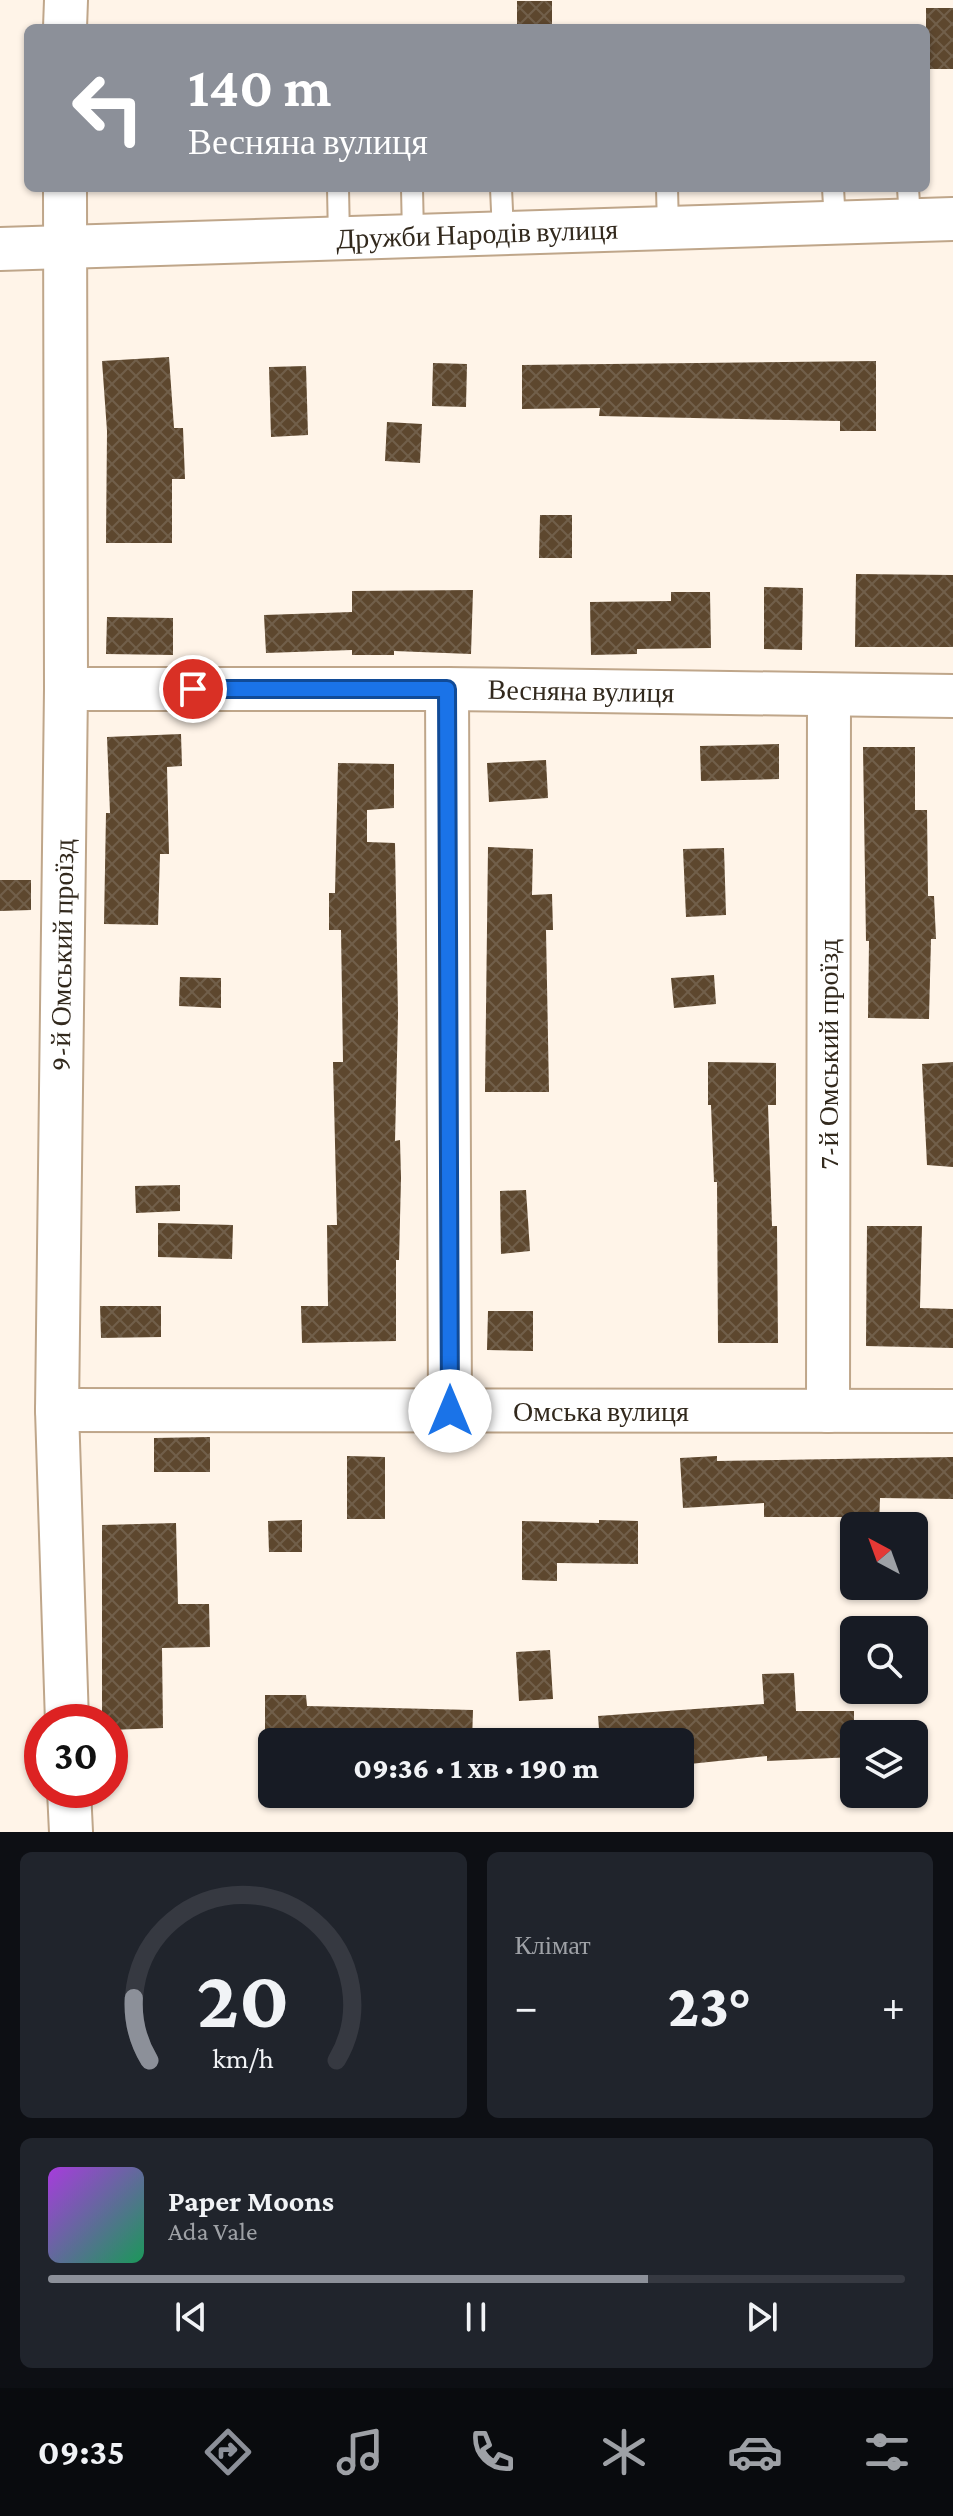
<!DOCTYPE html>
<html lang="uk">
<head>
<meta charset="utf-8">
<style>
	body { margin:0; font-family:"Crimson Pro",serif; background:#20242c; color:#f1f3f6; height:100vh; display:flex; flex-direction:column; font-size:30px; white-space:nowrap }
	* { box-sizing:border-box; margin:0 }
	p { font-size:26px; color:#9ea1a6 }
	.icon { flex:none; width:44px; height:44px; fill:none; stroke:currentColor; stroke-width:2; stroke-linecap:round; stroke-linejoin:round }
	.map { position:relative; height:1832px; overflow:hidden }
	.sheet { display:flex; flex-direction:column; gap:20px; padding:20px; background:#0d0f14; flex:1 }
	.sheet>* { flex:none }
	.hud { position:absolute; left:24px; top:24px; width:906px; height:168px; border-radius:12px; box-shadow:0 2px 6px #0004; background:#8c9099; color:#fff; overflow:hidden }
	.needle { width:52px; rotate:319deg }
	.buttons { position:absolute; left:840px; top:1512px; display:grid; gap:16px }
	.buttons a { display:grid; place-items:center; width:88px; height:88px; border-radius:12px; background:#171b24; box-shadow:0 2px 6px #0004; font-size:40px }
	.speed { position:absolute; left:24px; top:1704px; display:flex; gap:16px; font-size:40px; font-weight:700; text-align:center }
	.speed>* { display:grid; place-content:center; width:104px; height:104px; border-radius:50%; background:#171b24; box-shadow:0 2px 6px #0004; line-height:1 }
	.speed .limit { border:12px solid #d22; background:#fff; color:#111 }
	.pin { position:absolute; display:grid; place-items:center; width:68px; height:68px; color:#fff; margin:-34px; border:4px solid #fff; border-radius:50%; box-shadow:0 2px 8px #0007 }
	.me { position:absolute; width:88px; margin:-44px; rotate:0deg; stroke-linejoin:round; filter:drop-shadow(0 0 6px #0008) }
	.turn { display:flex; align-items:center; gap:28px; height:168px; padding:0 32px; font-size:36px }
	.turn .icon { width:104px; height:104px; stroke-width:2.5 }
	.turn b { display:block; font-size:56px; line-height:68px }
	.big { font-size:60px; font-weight:800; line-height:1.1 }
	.sheet .widget { flex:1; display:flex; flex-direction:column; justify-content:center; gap:12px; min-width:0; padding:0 28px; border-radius:12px; background:#20242c }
	.sheet .dial { align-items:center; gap:0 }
	.dial svg { height:208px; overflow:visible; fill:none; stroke:#363941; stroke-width:7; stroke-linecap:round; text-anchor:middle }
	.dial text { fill:#f1f3f6; stroke:none }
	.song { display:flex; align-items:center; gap:24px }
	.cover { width:96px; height:96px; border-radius:12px; background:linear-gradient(135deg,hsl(280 70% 55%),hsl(150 70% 35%)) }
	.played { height:8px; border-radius:4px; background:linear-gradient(90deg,#8c9099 70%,#363941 70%) }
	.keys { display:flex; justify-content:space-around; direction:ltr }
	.heat { display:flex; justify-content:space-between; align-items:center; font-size:44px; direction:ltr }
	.sheet .tiles { flex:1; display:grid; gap:20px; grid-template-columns:1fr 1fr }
	.widget:last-child { grid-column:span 2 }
	.trip { position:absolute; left:258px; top:1728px; width:436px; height:80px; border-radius:12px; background:#171b24; box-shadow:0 2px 6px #0004; font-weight:800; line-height:80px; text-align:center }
	.tab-bar { display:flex; height:128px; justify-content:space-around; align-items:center; background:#090b0e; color:#9ea1a6 }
	.tab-bar .icon { width:56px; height:56px }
	.tab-bar .current { color:#8c9099 }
	.tab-bar b { font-size:36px; color:#f1f3f6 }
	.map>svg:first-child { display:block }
</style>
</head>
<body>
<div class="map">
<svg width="953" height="1832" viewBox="0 0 953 1832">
	<defs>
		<pattern id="building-cross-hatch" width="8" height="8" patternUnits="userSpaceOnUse" patternTransform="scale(2)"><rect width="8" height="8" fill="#5d472e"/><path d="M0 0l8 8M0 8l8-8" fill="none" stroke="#715f4a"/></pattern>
	</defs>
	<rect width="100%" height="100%" fill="#fff4e8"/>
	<g fill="url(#building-cross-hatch)">
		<rect x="517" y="1" width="35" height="27"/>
		<rect x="926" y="8" width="27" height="61"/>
		<path d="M169 357 174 428H183L185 479H172V543H106L107 431 102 361Z"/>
		<path d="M876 361V431H840V421L599 416 600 408 522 409V365Z"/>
		<path d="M433 363 467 364 466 407 432 406Z"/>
		<path d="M306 366 308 435 271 437 269 367Z"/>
		<path d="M387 422 422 424 420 463 385 461Z"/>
		<path d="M540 515H572V558H539Z"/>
		<path d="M856 574 953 575V647H855Z"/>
		<path d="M764 587 803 588 802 650 764 649Z"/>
		<path d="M473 590 471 654 394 651V655H352V650L266 653 264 615 352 612V591Z"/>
		<path d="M671 592H710L711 648 637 649V654L591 655 590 602 671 601Z"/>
		<path d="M107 617 173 618V655L106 654Z"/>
		<path d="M181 734 182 766 167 767 169 854H160L158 925 104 924 106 813H110L107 737Z"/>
		<path d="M779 744V779L701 781 700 746Z"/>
		<path d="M863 747H915V810H927L928 896H934L936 939H931L929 1019 868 1018 869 941H866Z"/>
		<path d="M546 760 548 798 489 802 487 763Z"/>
		<path d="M338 763 394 764V808L367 810V842L395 843 398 1014 395 1141 400 1140 401 1178 399 1260H396V1341L302 1343 301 1306H328L327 1225H337L333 1062H343L341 930H329V893H335Z"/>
		<path d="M488 847 533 849 532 895 552 894 553 930H546L549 1092H485Z"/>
		<path d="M724 848 726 915 686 917 683 849Z"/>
		<path d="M0 880H31V910L0 911Z"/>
		<path d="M714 975 716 1004 674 1008 671 978Z"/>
		<path d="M180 977 221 978V1008L179 1006Z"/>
		<path d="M708 1062 776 1063V1105H768L772 1226H777L778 1343H718L717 1182H714L711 1105H708Z"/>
		<path d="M953 1062V1167L927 1165 922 1064Z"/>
		<path d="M180 1185V1211L136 1213 135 1186Z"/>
		<path d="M526 1190 530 1251 501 1254 500 1191Z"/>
		<path d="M158 1223 233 1225 232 1259 158 1257Z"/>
		<path d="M867 1226H922L920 1308 953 1309V1348L866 1346Z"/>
		<path d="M100 1306H161V1337L101 1338Z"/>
		<path d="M488 1311H533V1351L487 1350Z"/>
		<path d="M210 1437V1472H154V1438Z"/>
		<path d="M347 1456 385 1457V1519H347Z"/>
		<path d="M717 1456V1461L953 1457V1499L880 1498 879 1524H844V1517H764V1503L683 1508 680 1458Z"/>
		<path d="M302 1520V1552H269L268 1521Z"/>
		<path d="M599 1520 638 1521V1564L557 1563V1581L522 1580V1521L599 1523Z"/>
		<path d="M176 1523 178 1604H209L210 1647 162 1648 163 1728 110 1730V1722H102V1525Z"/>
		<path d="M550 1650 553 1699 519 1701 516 1652Z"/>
		<path d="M794 1673 796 1711H854V1757L767 1761V1756L680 1765V1742H600L598 1716 764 1704 762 1674Z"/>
		<path d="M265 1695H306L307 1706 473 1710 472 1742H265Z"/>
	</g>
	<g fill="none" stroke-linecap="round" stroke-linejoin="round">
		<g stroke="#bfa68a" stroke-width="24">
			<g id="service">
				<path d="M338 188 339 239"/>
				<path d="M412 188 413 236"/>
				<path d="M501 188 503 233"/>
				<path d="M667 188 668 228"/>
				<path d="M833 188 835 223"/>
				<path d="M908 188 910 220"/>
			</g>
		</g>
		<g stroke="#bfa68a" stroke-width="46">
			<g id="minor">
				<path d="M65 28 66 0"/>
				<path d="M65 188 66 689 57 1410 67 1722"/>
				<path d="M0 249 953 219"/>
				<path d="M66 689H447L953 696"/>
				<path d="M447 689 450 1411"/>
				<path d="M57 1410 953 1411"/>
				<path d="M828 1411 829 697"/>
				<path d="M69 1790 71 1832"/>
			</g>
		</g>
		<use href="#service" stroke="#fff" stroke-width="20"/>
		<use href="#minor" stroke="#fff" stroke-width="42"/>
	</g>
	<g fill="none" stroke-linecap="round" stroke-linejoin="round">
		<g stroke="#114b97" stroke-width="20">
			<path id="route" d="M193 689H447L450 1411"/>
		</g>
		<use href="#route" stroke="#1a73e8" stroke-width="14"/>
	</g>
	<g text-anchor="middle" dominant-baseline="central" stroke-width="8" stroke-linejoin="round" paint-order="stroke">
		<g font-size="28" fill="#32291d" stroke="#fff">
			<text transform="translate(477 234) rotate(-2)">Дружби Народів вулиця</text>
			<text transform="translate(581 691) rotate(1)">Весняна вулиця</text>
			<text transform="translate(62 955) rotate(-89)">9-й Омський проїзд</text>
			<text transform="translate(828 1054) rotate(-90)">7-й Омський проїзд</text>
			<text x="601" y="1411">Омська вулиця</text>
		</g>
	</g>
</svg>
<div class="buttons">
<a><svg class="needle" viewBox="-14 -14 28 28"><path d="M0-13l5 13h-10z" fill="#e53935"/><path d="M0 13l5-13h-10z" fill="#9ea1a6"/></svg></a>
<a><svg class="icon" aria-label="search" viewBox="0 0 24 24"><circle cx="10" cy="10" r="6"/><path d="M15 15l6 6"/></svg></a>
<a><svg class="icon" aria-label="layers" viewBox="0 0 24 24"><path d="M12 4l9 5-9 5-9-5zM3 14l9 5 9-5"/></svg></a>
</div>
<div class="speed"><div class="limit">30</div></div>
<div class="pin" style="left:193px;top:689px;background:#d93025"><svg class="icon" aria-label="arrive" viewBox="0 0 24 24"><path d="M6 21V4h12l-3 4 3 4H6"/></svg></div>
<svg class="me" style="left:450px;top:1411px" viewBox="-20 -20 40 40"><circle r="19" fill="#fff"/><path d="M0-13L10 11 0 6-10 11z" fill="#1a73e8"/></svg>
<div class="trip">09:36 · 1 хв · 190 m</div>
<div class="hud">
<div class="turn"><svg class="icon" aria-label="left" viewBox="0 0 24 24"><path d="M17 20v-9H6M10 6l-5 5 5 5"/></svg><div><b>140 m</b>Весняна вулиця</div></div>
</div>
</div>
<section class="sheet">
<div class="tiles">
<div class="widget dial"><svg viewBox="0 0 100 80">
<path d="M14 69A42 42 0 1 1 86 69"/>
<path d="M14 69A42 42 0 0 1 8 45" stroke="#8c9099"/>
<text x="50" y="56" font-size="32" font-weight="700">20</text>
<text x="50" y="72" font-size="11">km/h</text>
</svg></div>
<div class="widget"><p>Клімат</p>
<div class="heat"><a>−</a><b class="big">23°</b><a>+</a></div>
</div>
<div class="widget">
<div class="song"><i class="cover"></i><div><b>Paper Moons</b><p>Ada Vale</p></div></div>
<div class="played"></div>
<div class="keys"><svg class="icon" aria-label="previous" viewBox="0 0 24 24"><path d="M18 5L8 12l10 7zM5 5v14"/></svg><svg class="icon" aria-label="pause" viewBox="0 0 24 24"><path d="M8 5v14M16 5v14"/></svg><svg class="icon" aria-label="next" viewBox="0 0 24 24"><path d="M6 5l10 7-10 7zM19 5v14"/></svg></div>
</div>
</div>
</section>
<nav class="tab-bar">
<b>09:35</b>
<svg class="icon current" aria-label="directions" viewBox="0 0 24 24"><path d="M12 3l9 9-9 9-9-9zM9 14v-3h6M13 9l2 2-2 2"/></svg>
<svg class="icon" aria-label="music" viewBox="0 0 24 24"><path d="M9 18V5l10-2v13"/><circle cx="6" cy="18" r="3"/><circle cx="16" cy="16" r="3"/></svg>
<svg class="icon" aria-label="phone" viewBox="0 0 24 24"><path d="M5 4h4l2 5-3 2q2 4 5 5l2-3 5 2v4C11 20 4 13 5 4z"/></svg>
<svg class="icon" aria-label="climate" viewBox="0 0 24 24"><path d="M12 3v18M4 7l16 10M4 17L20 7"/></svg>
<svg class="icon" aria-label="car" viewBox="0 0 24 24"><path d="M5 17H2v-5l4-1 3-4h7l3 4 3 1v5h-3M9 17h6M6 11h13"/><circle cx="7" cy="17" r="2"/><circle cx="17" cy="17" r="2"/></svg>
<svg class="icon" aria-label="filters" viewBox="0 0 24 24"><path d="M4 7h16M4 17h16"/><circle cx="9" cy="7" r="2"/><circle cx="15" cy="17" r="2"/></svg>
</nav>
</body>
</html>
